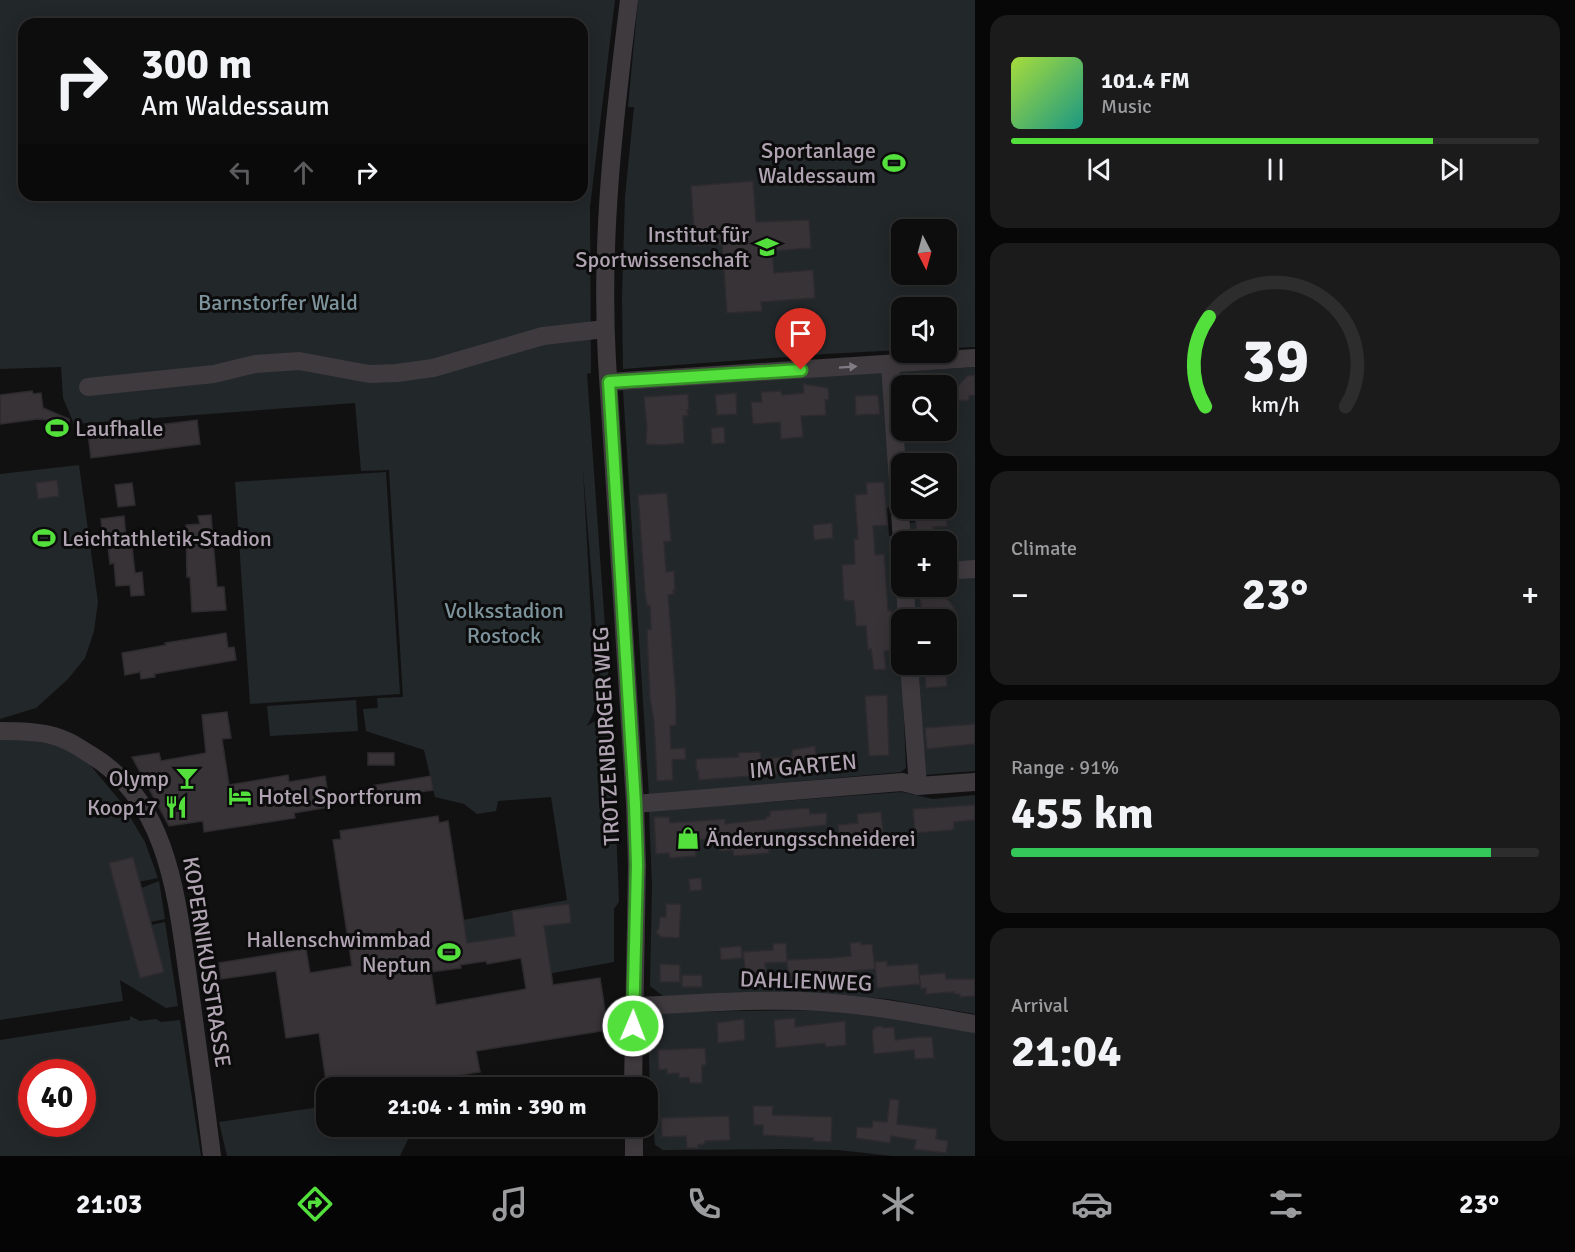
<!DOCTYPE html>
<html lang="en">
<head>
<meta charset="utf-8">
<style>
	body { margin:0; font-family:Signika,sans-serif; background:#1c1b1c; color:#f1f3f6; height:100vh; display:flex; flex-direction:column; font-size:22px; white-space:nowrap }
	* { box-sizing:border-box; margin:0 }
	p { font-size:20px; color:#9b9c9e }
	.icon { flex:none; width:33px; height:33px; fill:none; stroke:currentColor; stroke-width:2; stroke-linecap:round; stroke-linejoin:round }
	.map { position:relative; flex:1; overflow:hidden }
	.details { display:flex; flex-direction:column; gap:15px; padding:15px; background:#080708; width:600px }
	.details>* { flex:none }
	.banner { position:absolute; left:18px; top:18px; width:570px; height:183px; border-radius:18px; box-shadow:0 3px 15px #0003,0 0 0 2px #2e2d2e; background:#0e0d0e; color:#f1f3f6; overflow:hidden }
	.needle { width:39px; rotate:174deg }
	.buttons { position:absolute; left:891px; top:219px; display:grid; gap:12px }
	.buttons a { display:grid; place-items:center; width:66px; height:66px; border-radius:12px; background:#0e0d0e; box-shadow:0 3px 15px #0003,0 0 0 2px #2e2d2e; font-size:30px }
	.speed { position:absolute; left:18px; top:1059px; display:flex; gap:12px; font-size:30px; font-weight:700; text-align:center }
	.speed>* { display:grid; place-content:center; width:78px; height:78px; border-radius:50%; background:#0e0d0e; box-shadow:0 3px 15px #0003,0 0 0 2px #2e2d2e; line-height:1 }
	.speed .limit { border:9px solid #d22; background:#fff; color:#111 }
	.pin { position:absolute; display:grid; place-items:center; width:51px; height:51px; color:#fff; margin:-62px -26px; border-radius:50% 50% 50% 0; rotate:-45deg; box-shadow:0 0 6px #0007 }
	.pin .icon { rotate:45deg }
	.me { position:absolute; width:66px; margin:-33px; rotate:1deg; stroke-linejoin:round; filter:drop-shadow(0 0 4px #0008) }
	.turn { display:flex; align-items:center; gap:21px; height:126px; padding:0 24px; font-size:27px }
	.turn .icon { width:78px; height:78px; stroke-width:2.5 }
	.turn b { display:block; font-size:42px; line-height:51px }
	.lanes { display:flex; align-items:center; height:57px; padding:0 24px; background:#0003; justify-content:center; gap:30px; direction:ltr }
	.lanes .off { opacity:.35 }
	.big { font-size:45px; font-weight:700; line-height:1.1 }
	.details .tile { flex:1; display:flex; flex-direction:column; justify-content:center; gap:9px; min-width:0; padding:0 21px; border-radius:18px; background:#1c1b1c }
	.details .dial { align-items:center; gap:0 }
	.dial svg { height:156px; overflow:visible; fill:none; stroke:#2e2d2e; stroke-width:7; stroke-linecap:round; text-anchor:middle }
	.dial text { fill:#f1f3f6; stroke:none }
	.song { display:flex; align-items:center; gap:18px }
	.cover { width:72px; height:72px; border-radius:9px; background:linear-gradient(135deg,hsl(80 70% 55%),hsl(170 70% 35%)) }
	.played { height:6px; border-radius:3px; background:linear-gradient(90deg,#53e03c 80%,#2e2d2e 80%) }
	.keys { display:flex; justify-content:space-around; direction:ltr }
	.heat { display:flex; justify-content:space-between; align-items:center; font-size:33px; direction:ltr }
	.charge { height:9px; border-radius:4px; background:linear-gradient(90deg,#34c759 91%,#2e2d2e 0) }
	.trip { position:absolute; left:316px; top:1077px; width:342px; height:60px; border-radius:18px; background:#0e0d0e; box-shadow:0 3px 15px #0003,0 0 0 2px #2e2d2e; font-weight:700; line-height:60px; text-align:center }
	.tab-bar { display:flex; height:96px; justify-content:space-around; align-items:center; background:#060506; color:#9b9c9e }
	.tab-bar .icon { width:42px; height:42px }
	.tab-bar .on { color:#53e03c }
	.tab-bar b { font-size:27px; color:#f1f3f6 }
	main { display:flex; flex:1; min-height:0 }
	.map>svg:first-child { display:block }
</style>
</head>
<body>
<main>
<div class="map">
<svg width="975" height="1156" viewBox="0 0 975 1156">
	<rect width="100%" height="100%" fill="#121112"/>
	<g fill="#22272a" fill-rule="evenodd">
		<path d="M0 0H615L590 207 591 373 587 374 612 725 619 902 614 909V962L525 978 546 940 467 943 463 920 567 900 551 797 498 801 496 811 477 814 464 804 435 797 424 750 366 731 363 709 378 708 377 698 403 697 389 470 361 471 355 403 74 424 63 398 61 367 0 369ZM24 24H582V195H24ZM583 470 603 716 587 726 596 708Z"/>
		<path d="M638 0H975V347L947 348 946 308H902L901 350 826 354 623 369 622 297 625 197 634 107H628ZM902 230H946V274H902Z"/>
		<path d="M975 367V566L947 567 946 542 908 541 907 523 916 522 914 509 946 508V464H902L895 372ZM902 386H946V430H902Z"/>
		<path d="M883 372 894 504 887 508 889 536H896L906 768 901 772 649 795 623 390Z"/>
		<path d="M79 465 98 602 94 631 85 658 68 679 36 708 0 719V474Z"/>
		<path d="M386 472 400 694 250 704 235 482Z"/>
		<path d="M975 574V771L924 775 915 665 946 664V620L912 619 909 587 946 586 947 576Z"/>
		<path d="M356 700 358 731 270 736 267 706Z"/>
		<path d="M13 737 60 746 90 765 121 802 145 842 158 878 138 882 133 857 109 863 140 978 164 972 151 925 165 922 178 1006 166 1008 120 980 123 1001 0 1020V738Z"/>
		<path d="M902 792 933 799 975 795V1014L887 999 832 994 663 996 650 986 652 886 649 811Z"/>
		<path d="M159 881 165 919 151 922 139 889Z"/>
		<path d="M827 1010 914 1021 975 1032V1156H892L838 1150 783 1149 663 1150 655 1145 650 1092 648 1024 658 1012Z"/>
		<path d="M130 1016 140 1021 156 1019 161 1022 180 1020 201 1156H0V1040L130 1020ZM32 1072H82V1124H32Z"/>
		<path d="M327 1106V1126L412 1127V1131L400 1156H227L219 1122Z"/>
	</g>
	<g fill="#373337" stroke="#2e2b2e" stroke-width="1.5" fill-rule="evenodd">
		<path d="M753 181 756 222 809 220 811 248 772 251 774 273 813 270 815 298 761 302 762 311 727 313 722 244 695 246 691 186Z"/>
		<path d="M975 375V395L969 396V400L956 401 955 390 967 376Z"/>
		<path d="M803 384 828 388 829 400H825L826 415 801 416 803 437 781 439 780 422 753 424 751 402H762L761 392 781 391 782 395 804 393Z"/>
		<path d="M32 391 33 394 41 393 43 408 69 419V422L38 419 0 424V395Z"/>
		<path d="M736 393 737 414 717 415 715 395Z"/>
		<path d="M688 394 689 410H687L688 416H683L684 443 661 445 646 444 647 428 644 397Z"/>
		<path d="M878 395 880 414 856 415 855 396Z"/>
		<path d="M197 420 200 444 91 458 88 434Z"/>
		<path d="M724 427 725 443 712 444 711 428Z"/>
		<path d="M57 480 59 496 38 499 36 483Z"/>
		<path d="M884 482 887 525 873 526 875 555 884 554 888 611H891L894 650 884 651 886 669 874 670 871 649 868 650 866 626H856L854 601 844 600 842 565 855 564 854 539H858L855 495 867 494 866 483Z"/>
		<path d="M132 483 135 505 118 507 115 485Z"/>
		<path d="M667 493 671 541 664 542 666 572 674 571 675 590H673L674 594 668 595 676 700V725L670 726 671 749 685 748 686 759 672 760 673 780 657 781 654 721 650 699 647 630 651 629 650 605 647 606 645 592 638 495Z"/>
		<path d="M915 508 946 509 947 526 933 527 934 539 917 540Z"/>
		<path d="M211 515 217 587H224L226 610 192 612 190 577H187L186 525 200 524 198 516Z"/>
		<path d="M124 516 126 538H131L135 573 142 572 144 595 131 596 130 585 116 586 114 563 110 564 106 529 102 530 101 519Z"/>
		<path d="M832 523 833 538 814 540 813 525Z"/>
		<path d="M943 593 944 597 950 602 957 613 948 614V620H922L920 594Z"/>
		<path d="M226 633 228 648 234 647 236 660 154 674 155 677 141 679 140 672 125 675 122 653 166 645 165 643Z"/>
		<path d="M946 667 947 686 926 688 925 669Z"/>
		<path d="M887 695 889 755 869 756 865 696Z"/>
		<path d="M227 712 231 738 222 739 229 785 288 775 289 782 325 776 330 807 294 813 295 818 204 832 203 821 169 826 132 757 159 753 161 761 206 753 202 715Z"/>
		<path d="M975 724V744L927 749 925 728Z"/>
		<path d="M815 746 817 771 699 780 698 770H696V759L739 757 738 753 753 752H760L761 759 792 756V750Z"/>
		<rect x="368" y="753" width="26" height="12"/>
		<path d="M431 776 433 790 372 799 370 786Z"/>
		<path d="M975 805V820L954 822V828L952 830 915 833 913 809Z"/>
		<path d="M809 808 810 814 827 813 826 825 767 831 769 853 734 856 733 850 720 851 719 838 695 840 696 856 670 858 669 853 656 854 654 817H669L670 823 725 819V824L766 819V817L770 816V811Z"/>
		<path d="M881 812 883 833 839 837 838 825 858 823 857 814Z"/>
		<path d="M438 816 439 823 448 821 467 943 515 936 512 911 569 904 571 923 544 926 553 985 600 978 608 1030 476 1051 480 1072 448 1077 449 1086 410 1088 409 1083 379 1088H327L319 1033 286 1038 276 971 221 979 219 963 306 949 310 973 352 966 333 840 341 839 340 831ZM521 958 526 989 436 1005 431 972 461 968 460 965 486 961 487 964Z"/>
		<path d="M133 857 164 972 140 978 109 863Z"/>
		<path d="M701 878 702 890 690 891 689 879Z"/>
		<path d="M666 904H681L679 938 661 937 656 932 659 928 660 917H666Z"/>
		<path d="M861 942V945L872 944 875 969 852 971 853 978 834 980 833 973 811 975V981L792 982 791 974 788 972 787 962 765 963 767 984 747 983 743 952 773 950V944L786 943 787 960 832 958 851 956 850 943Z"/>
		<path d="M741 946 742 958 721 960 720 948Z"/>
		<path d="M887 961V966L918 964 920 984 877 988 875 962Z"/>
		<path d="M660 964 680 965V982H660Z"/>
		<path d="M945 973 946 979H975V996L960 997V994H954V992L926 994V988L921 989 919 975Z"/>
		<rect x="682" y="975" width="20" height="12"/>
		<path d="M795 1018V1027L845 1021 846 1045 826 1047 825 1043 776 1048 774 1020Z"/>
		<path d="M744 1019 745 1040 718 1043 717 1023Z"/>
		<path d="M881 1026 883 1028 894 1027 895 1040 920 1037H932L934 1058 915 1059 914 1050 874 1054 872 1031 875 1027Z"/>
		<path d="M705 1048 706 1065H702V1083H690L689 1077 679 1078V1073L667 1074V1069L659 1070 658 1050Z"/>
		<path d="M890 1099 899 1100 897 1124 937 1129 936 1139 948 1141 946 1153 914 1149 916 1140 891 1136 890 1143 856 1138 857 1127 872 1128 873 1121 887 1122Z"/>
		<path d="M753 1106H773L772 1115 832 1117 831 1142 813 1141 814 1138 763 1135V1125H754Z"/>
		<path d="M729 1116 730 1140 705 1141V1144L698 1145V1148H687L686 1136 662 1137 661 1118Z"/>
	</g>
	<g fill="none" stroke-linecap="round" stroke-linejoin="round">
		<g stroke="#3e3a3e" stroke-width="18">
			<path d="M629 0C614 120 600 240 607 361L635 804 637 865 633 1088"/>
			<path d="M890 364 902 542"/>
			<path d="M609 382 975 358"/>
			<path d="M88 387 214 374 255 364 299 361 369 374 397 373 433 368 543 336 605 329"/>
			<path d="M946 571 975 569"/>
			<path d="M905 586 907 620"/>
			<path d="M909 664 918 786"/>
			<path d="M0 731C16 731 34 731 50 735 65 738 78 747 91 755 170 802 177 901 189 984 197 1042 205 1099 212 1156"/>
			<path d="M635 804 902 782 918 786 975 782"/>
			<path d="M634 1006C690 1004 747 999 803 1001 861 1003 918 1014 975 1024"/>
			<path d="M634 1126V1156"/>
		</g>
	</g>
	<defs><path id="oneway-solid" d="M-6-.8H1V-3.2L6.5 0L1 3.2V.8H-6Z" transform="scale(1.5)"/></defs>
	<use fill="#827a84" href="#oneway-solid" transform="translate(848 367) rotate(-4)"/>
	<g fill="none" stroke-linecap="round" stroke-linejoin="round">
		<g stroke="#369227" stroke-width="15">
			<path id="route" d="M633 1026 637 865 635 804 609 382 801 370"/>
		</g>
		<use href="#route" stroke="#53e03c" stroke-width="10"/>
	</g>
	<defs>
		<g id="stadium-bare" transform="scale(1.8)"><path d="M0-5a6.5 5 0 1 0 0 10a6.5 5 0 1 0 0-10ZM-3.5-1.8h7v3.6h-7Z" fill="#53e03c" stroke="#0d0c0d" stroke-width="2.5" paint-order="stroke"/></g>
		<g id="university-bare" transform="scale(1.8)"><path d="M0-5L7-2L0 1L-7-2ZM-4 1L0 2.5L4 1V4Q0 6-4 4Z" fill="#53e03c" stroke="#0d0c0d" stroke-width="2.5" paint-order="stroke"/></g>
		<g id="bar-bare" transform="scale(1.8)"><path d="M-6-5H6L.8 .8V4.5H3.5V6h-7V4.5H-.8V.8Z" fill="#53e03c" stroke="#0d0c0d" stroke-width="2.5" paint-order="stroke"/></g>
		<g id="hotel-bare" transform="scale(1.8)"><path d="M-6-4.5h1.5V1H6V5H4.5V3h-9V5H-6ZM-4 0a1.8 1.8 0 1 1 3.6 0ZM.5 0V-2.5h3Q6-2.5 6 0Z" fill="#53e03c" stroke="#0d0c0d" stroke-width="2.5" paint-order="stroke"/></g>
		<g id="restaurant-bare" transform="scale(1.8)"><path d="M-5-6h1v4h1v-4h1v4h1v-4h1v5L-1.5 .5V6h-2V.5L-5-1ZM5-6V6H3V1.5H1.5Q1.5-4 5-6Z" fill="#53e03c" stroke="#0d0c0d" stroke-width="2.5" paint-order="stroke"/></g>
		<g id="shop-bare" transform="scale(1.8)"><path d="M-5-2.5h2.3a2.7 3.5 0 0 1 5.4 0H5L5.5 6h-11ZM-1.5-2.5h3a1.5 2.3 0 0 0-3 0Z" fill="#53e03c" stroke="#0d0c0d" stroke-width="2.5" paint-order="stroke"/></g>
	</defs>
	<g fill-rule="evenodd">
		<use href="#stadium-bare" x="894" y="163"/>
		<use href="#university-bare" x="767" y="247"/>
		<use href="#stadium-bare" x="57" y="428"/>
		<use href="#stadium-bare" x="44" y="538"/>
		<use href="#bar-bare" x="187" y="778"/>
		<use href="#hotel-bare" x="240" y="796"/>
		<use href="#restaurant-bare" x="176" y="807"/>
		<use href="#shop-bare" x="688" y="838"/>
		<use href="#stadium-bare" x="449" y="952"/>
	</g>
	<g text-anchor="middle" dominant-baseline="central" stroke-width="6" stroke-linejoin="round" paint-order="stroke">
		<g font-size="22" fill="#b0a4b2" stroke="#0d0c0d" text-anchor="end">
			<text x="876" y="150">Sportanlage<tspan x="876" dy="25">Waldessaum</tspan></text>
			<text x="749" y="234">Institut für<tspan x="749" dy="25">Sportwissenschaft</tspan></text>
			<text x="75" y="428" text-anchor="start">Laufhalle</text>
			<text x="62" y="538" text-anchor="start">Leichtathletik-Stadion</text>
			<text x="169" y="778">Olymp</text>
			<text x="258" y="796" text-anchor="start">Hotel Sportforum</text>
			<text x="158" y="807">Koop17</text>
			<text x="706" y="838" text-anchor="start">Änderungsschneiderei</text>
			<text x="431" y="939">Hallenschwimmbad<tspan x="431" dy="25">Neptun</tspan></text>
		</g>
		<g font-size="22" fill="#7c939b" stroke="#0d0c0d">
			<text x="278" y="302">Barnstorfer Wald</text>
			<text x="504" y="610">Volksstadion<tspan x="504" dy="25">Rostock</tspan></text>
		</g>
		<g font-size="22" fill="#b0a4b2" stroke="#0d0c0d">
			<text transform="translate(606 736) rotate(-93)">TROTZENBURGER WEG</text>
			<text transform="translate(803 766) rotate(-5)">IM GARTEN</text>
			<text transform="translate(207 962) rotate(81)">KOPERNIKUSSTRASSE</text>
			<text transform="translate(806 981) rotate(2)">DAHLIENWEG</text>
		</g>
	</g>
</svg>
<div class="buttons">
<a><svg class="needle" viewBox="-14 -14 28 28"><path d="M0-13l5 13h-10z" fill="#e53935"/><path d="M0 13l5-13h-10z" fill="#9b9c9e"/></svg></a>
<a><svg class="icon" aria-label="sound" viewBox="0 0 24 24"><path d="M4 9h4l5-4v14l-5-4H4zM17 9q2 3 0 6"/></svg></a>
<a><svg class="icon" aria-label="search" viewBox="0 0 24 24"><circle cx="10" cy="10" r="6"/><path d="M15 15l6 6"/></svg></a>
<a><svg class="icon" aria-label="layers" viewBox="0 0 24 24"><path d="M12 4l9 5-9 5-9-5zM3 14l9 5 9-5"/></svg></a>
<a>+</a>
<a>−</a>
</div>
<div class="speed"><div class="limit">40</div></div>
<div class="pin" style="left:801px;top:370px;background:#d93025"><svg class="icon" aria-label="arrive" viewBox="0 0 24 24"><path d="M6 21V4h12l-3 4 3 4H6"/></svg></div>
<svg class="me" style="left:633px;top:1026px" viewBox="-20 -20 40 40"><circle r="17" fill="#53e03c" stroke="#fff" stroke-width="3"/><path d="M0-11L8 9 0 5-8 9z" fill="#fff"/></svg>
<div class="trip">21:04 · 1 min · 390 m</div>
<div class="banner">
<div class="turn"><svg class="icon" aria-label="right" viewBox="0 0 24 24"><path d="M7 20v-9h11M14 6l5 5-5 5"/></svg><div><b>300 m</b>Am Waldessaum</div></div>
<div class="lanes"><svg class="icon off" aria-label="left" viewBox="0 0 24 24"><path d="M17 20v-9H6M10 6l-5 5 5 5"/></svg><svg class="icon off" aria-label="ahead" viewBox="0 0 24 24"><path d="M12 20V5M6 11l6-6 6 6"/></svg><svg class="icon" aria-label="right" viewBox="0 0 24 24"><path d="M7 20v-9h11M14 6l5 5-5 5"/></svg></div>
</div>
</div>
<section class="details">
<div class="tile">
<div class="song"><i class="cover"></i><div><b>101.4 FM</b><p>Music</p></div></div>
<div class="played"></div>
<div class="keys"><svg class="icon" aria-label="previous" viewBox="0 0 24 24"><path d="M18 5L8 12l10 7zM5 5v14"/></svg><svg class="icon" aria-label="pause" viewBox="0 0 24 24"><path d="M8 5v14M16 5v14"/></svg><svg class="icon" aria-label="next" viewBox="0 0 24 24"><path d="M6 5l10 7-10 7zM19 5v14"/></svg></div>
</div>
<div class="tile dial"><svg viewBox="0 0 100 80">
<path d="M14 69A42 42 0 1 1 86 69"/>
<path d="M14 69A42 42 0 0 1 16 23" stroke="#53e03c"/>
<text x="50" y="56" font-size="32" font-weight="700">39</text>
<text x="50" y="72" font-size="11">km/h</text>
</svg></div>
<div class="tile"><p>Climate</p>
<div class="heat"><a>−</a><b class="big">23°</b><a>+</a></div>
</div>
<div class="tile"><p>Range · 91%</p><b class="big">455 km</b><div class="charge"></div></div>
<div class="tile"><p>Arrival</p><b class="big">21:04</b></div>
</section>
</main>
<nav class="tab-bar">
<b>21:03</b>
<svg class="icon on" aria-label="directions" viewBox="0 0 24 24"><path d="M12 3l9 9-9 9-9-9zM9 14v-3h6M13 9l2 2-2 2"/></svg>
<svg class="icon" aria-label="music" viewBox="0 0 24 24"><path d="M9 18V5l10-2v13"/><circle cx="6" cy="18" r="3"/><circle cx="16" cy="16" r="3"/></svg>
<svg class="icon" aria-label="phone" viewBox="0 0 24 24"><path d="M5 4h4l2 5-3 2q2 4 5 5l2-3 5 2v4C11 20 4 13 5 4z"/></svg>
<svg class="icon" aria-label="climate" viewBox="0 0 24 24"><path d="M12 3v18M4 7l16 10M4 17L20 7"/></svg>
<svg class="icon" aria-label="car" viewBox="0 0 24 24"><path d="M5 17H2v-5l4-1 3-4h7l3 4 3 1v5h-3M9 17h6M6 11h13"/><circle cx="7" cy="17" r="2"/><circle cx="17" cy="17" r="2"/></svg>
<svg class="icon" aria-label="filters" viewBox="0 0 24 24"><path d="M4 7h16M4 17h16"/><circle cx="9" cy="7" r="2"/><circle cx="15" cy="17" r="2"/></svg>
<b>23°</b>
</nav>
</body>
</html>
